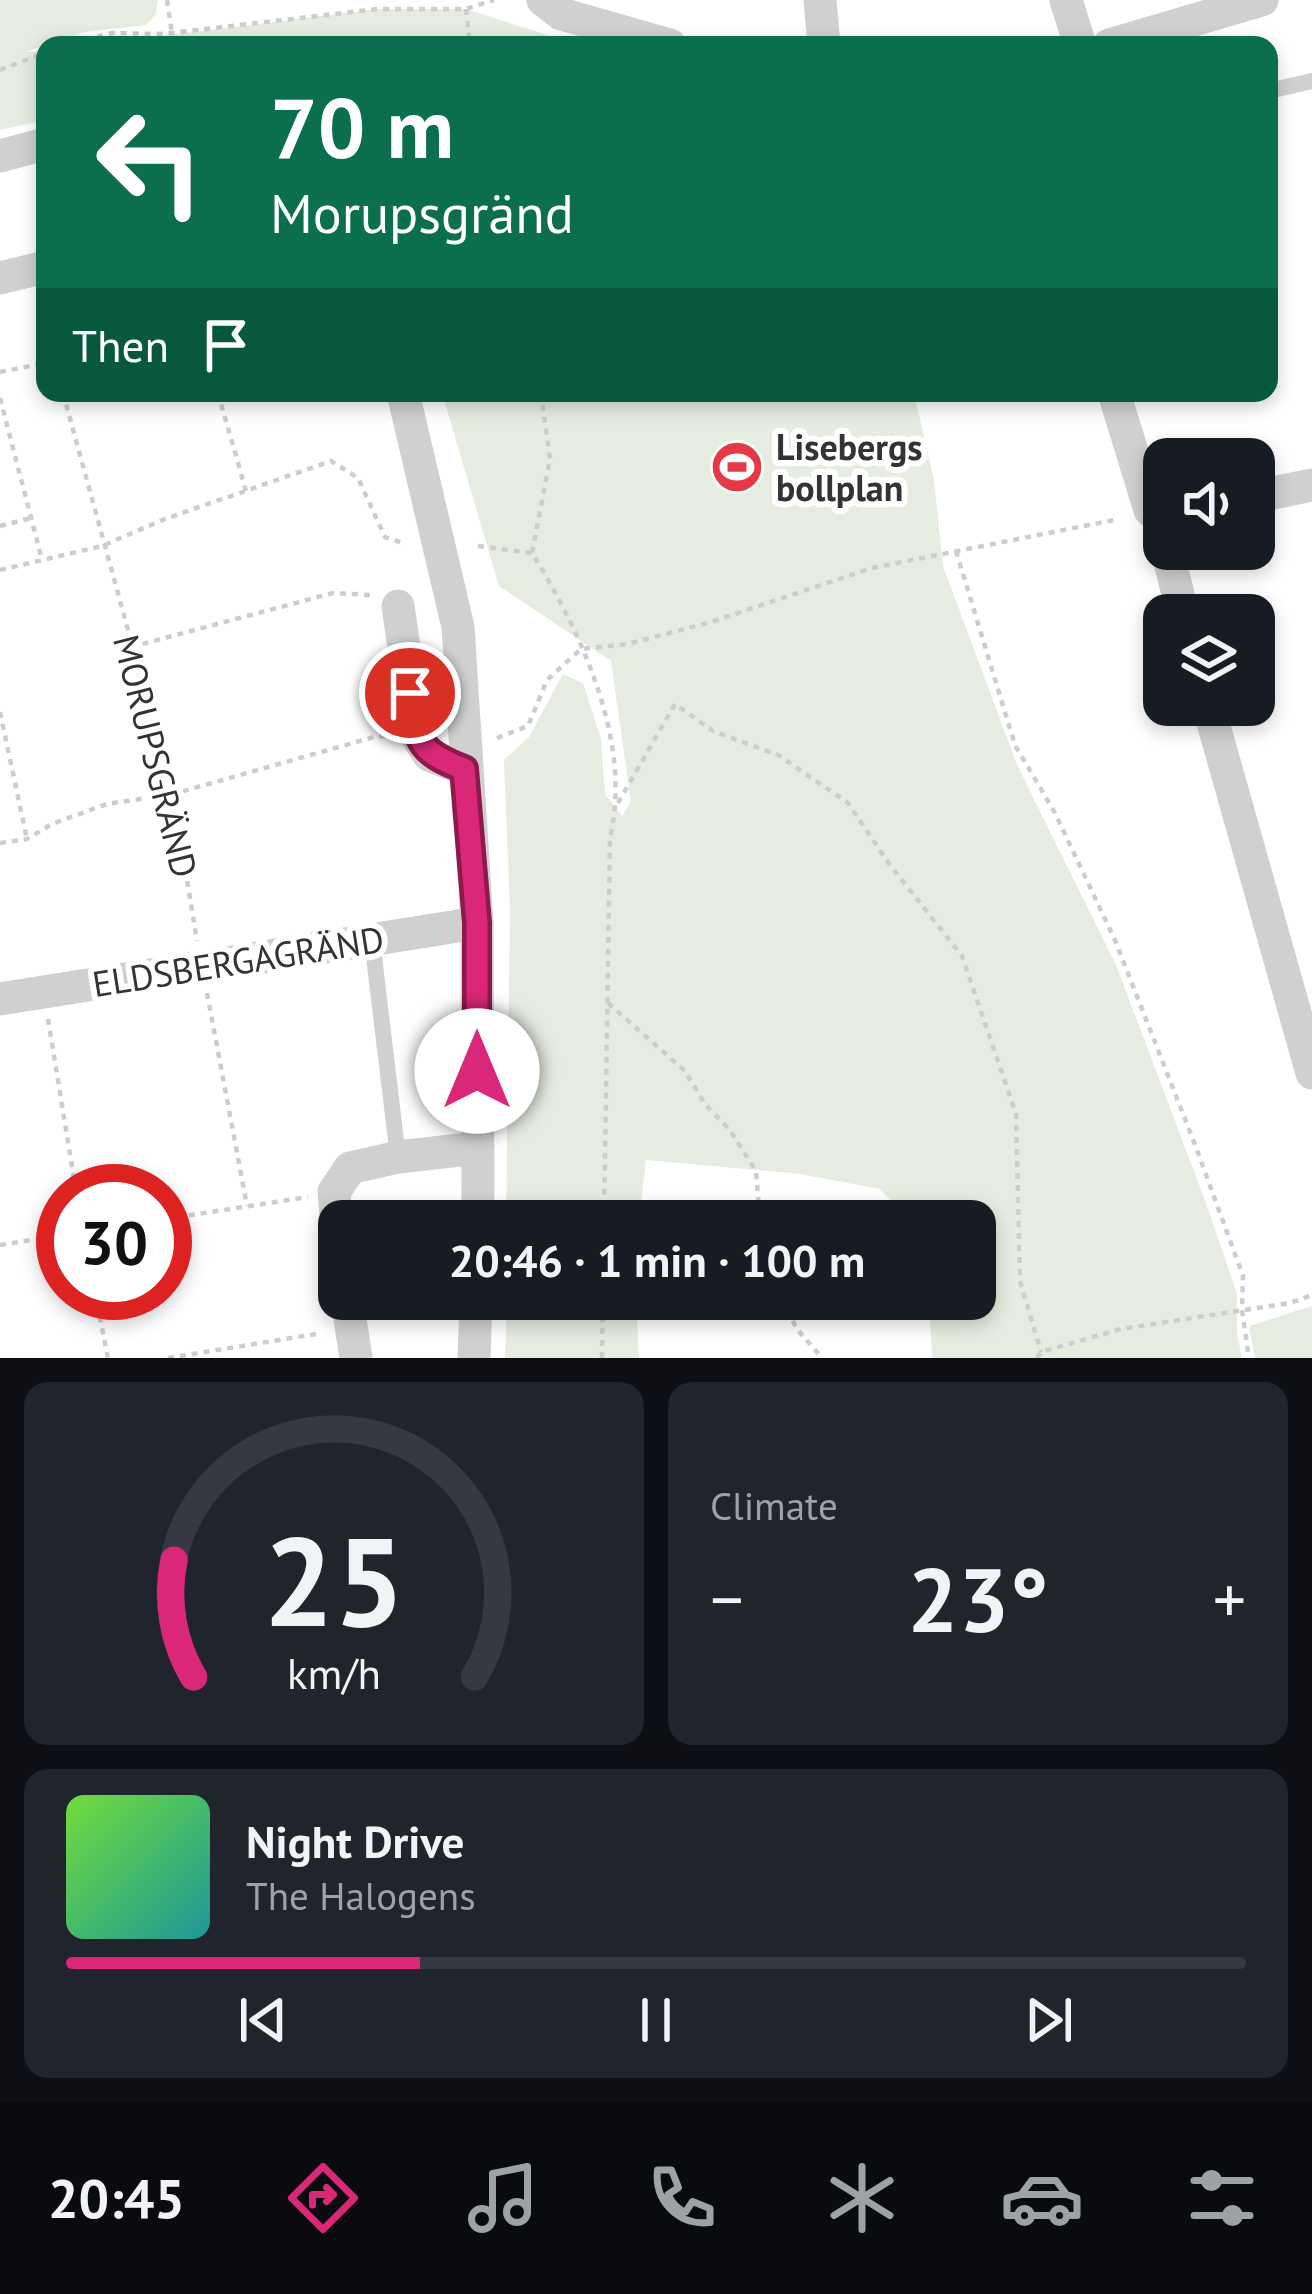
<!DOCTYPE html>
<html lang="en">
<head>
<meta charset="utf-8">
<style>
	body { margin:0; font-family:"PT Sans",sans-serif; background:#20242c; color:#f1f3f6; height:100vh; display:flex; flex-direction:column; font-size:45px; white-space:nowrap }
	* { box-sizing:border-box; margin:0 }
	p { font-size:39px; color:#9ea1a6 }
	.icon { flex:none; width:66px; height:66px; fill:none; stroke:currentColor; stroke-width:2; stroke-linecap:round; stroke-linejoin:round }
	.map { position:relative; height:1358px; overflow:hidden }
	.drawer { display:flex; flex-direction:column; gap:24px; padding:24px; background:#0d0f14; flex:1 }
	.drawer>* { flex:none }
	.banner { position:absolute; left:36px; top:36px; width:1242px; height:366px; border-radius:24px; box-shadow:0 6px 18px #0003; background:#0b6e4f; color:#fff; overflow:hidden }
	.fabs { position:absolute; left:1143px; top:438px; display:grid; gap:24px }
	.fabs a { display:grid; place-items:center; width:132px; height:132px; border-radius:24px; background:#171b24; box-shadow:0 6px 18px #0003; font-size:60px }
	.speed { position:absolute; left:36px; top:1164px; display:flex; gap:24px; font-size:60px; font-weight:700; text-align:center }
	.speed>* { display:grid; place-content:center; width:156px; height:156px; border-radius:50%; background:#171b24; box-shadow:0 6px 18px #0003; line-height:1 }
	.speed .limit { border:18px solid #d22; background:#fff; color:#111 }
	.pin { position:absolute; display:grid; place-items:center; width:102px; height:102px; color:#fff; margin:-51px; border:6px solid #fff; border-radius:50%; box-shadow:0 3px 12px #0007 }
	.me { position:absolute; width:132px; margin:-66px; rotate:0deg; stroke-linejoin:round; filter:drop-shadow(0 0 9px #0008) }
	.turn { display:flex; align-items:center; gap:42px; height:252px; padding:0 36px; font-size:54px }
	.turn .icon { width:156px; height:156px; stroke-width:2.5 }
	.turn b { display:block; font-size:84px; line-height:102px }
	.then { display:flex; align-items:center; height:114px; padding:0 36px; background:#0003; gap:24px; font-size:45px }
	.big { font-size:90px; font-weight:800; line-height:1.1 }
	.drawer .tile { flex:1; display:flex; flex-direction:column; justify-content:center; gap:18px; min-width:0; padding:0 42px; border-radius:24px; background:#20242c }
	.drawer .dial { align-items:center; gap:0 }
	.dial svg { height:312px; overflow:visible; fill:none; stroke:#363941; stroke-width:7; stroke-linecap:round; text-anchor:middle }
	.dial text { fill:#f1f3f6; stroke:none }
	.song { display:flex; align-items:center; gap:36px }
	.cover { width:144px; height:144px; border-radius:18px; background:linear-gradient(135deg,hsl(100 70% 55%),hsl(180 70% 35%)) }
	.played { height:12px; border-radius:6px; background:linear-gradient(90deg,#db2777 30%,#363941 30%) }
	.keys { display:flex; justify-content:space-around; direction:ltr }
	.heat { display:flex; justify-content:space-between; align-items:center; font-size:66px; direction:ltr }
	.drawer .tiles { flex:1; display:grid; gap:24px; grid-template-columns:1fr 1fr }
	.tile:last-child { grid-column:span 2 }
	.trip { position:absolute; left:318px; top:1200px; width:678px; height:120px; border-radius:24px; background:#171b24; box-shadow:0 6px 18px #0003; font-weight:800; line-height:120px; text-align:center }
	.tabs { display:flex; height:192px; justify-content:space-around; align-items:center; background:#090b0e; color:#9ea1a6 }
	.tabs .icon { width:84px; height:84px }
	.tabs .on { color:#db2777 }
	.tabs b { font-size:54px; color:#f1f3f6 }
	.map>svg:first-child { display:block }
</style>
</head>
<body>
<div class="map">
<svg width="1312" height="1358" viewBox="0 0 1312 1358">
	<rect width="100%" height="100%" fill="#fff"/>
	<g fill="#e6ecdf">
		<path d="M0 0H158L156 14 146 25 84 32 25 52 45 51V120L0 130Z"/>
		<path d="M377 9H466L579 45H90Z"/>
		<path d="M442 393H914L934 480 943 566 1017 765 1116 965 1206 1203 1237 1294V1333L1242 1358H932L929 1299H975V1221H909L880 1189 799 1174 646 1160 639 1221H506L510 911 504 760 529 737 563 674 583 683 601 739 605 794 622 816 631 802 611 661 499 586Z"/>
		<path d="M507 1299H636L639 1358H505Z"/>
		<path d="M1312 1306V1358H1255L1249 1326Z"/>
	</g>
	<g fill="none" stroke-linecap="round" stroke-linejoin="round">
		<g stroke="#cdcdcd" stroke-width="4.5" stroke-dasharray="6 6" stroke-linecap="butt">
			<path d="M167 0 172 33"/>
			<path d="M466 9 470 45"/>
			<path d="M62 45 113 33 163 34 377 9H466L494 0"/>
			<path d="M0 70 45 53"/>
			<path d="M40 299 45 321"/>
			<path d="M0 372 45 363"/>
			<path d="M63 393 173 794 197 941"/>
			<path d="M218 393 246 491"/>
			<path d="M541 393 550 459 532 553C581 632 633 743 610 837L604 1221"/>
			<path d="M0 398 42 560"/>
			<path d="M0 526 31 518"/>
			<path d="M478 546 532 553"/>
			<path d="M956 551 1015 745 1055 813 1115 940 1194 1142 1243 1276 1242 1310 1249 1358"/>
			<path d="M0 570 102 546 165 519 331 461 358 478 385 537 406 544"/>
			<path d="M131 647 333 593 370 595"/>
			<path d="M0 712 27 839"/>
			<path d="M497 738 528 726 547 680 581 649 628 644 711 622 872 568 1119 519"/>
			<path d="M618 803 675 704 713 731 778 755 848 803 890 865 962 956 1016 1114 1020 1281 1041 1352"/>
			<path d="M0 843 27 839 52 824 107 804 173 794 374 737 387 736"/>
			<path d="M207 993 247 1206"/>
			<path d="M608 1003 685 1071 705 1104 729 1129 756 1171 760 1221"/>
			<path d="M48 1019 76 1191"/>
			<path d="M165 1219 308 1197"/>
			<path d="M0 1245 63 1235"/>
			<path d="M95 1293 108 1358"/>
			<path d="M783 1299 796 1328 822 1358"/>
			<path d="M168 1358 322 1333"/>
			<path d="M602 1358 603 1299"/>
			<path d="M1037 1358 1041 1352 1121 1329 1290 1303 1312 1295"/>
		</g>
		<g stroke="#d0d0d0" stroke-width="16">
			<path d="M1269 91 1312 81"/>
			<path d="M372 940 398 1157"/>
		</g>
		<g stroke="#d0d0d0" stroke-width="33">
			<path d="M543 0 561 14 670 45"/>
			<path d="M820 0 824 45"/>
			<path d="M1066 0 1080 45"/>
			<path d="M1109 45 1262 0"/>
			<path d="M0 156 45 144"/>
			<path d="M0 278 45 267"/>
			<path d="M403 393 458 627 477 923 478 1221"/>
			<path d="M1114 393 1150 510 1164 519"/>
			<path d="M1254 497 1312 485"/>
			<path d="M1167 549 1183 615"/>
			<path d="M398 606 417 736 429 755 465 769"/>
			<path d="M1208 705 1312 1073"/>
			<path d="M0 999 477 923"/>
			<path d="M339 1248 334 1192 350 1168 398 1157 478 1148"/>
			<path d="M347 1299 356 1358"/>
			<path d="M474 1358 476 1299"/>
		</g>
	</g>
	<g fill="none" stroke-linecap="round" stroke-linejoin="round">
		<g stroke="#8e194d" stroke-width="30">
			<path id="route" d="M410 693C418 742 417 751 464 769L477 923V1071"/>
		</g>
		<use href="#route" stroke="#db2777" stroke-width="21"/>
	</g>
	<defs>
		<g id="stadium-disc" transform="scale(2.7)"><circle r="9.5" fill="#e63946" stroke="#fff"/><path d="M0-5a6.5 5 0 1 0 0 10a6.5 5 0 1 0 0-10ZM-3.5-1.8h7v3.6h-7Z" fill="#fff"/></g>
	</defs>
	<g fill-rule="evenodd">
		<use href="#stadium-disc" x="737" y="467"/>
	</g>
	<g text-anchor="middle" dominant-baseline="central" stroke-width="12" stroke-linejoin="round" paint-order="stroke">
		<g font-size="36" font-weight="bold" fill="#333" stroke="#fff" text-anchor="start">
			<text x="776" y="446">Lisebergs<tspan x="776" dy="41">bollplan</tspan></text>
		</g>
		<g font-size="36" fill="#333" stroke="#fff">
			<text transform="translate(156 756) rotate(76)">MORUPSGRÄND</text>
			<text transform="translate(238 961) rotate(-9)">ELDSBERGAGRÄND</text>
		</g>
	</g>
</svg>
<div class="fabs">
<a><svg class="icon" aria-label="sound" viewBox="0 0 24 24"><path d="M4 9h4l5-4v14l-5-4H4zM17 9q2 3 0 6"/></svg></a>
<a><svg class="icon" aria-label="layers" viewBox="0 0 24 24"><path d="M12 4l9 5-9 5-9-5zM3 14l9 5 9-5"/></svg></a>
</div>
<div class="speed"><div class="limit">30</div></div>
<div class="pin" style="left:410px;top:693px;background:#d93025"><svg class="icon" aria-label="arrive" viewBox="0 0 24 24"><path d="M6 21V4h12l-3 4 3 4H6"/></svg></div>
<svg class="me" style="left:477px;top:1071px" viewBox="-20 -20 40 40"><circle r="19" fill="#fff"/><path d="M0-13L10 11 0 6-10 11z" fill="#db2777"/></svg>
<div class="trip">20:46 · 1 min · 100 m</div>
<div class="banner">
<div class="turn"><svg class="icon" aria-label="left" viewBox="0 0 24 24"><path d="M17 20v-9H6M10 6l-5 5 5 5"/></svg><div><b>70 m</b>Morupsgränd</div></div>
<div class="then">Then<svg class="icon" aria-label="arrive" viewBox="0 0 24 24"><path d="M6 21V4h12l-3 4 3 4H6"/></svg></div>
</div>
</div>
<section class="drawer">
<div class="tiles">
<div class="tile dial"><svg viewBox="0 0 100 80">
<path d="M14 69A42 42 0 1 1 86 69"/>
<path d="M14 69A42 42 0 0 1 9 39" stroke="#db2777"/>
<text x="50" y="56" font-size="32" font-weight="700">25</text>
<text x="50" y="72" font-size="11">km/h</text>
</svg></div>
<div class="tile"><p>Climate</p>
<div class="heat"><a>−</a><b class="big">23°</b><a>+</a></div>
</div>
<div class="tile">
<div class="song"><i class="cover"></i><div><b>Night Drive</b><p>The Halogens</p></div></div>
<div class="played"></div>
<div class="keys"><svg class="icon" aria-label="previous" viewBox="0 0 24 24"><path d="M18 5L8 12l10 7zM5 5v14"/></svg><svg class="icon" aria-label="pause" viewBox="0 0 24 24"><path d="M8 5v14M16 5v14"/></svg><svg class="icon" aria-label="next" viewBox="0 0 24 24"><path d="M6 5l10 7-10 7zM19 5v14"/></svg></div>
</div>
</div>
</section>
<nav class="tabs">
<b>20:45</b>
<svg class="icon on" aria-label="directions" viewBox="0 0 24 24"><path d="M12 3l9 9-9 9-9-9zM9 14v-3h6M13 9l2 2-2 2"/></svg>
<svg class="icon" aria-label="music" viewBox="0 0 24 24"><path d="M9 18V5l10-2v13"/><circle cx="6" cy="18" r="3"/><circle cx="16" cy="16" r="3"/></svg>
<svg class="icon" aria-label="phone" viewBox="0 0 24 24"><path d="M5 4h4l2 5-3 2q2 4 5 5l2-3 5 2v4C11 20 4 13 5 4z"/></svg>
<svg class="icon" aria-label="climate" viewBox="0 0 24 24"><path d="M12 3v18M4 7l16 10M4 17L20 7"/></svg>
<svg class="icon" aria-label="car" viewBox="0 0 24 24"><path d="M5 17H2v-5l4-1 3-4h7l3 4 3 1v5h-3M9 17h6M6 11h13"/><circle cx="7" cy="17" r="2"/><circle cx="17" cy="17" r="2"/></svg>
<svg class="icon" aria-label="filters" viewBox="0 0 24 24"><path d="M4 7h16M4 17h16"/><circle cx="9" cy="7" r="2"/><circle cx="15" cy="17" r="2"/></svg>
</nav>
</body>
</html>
